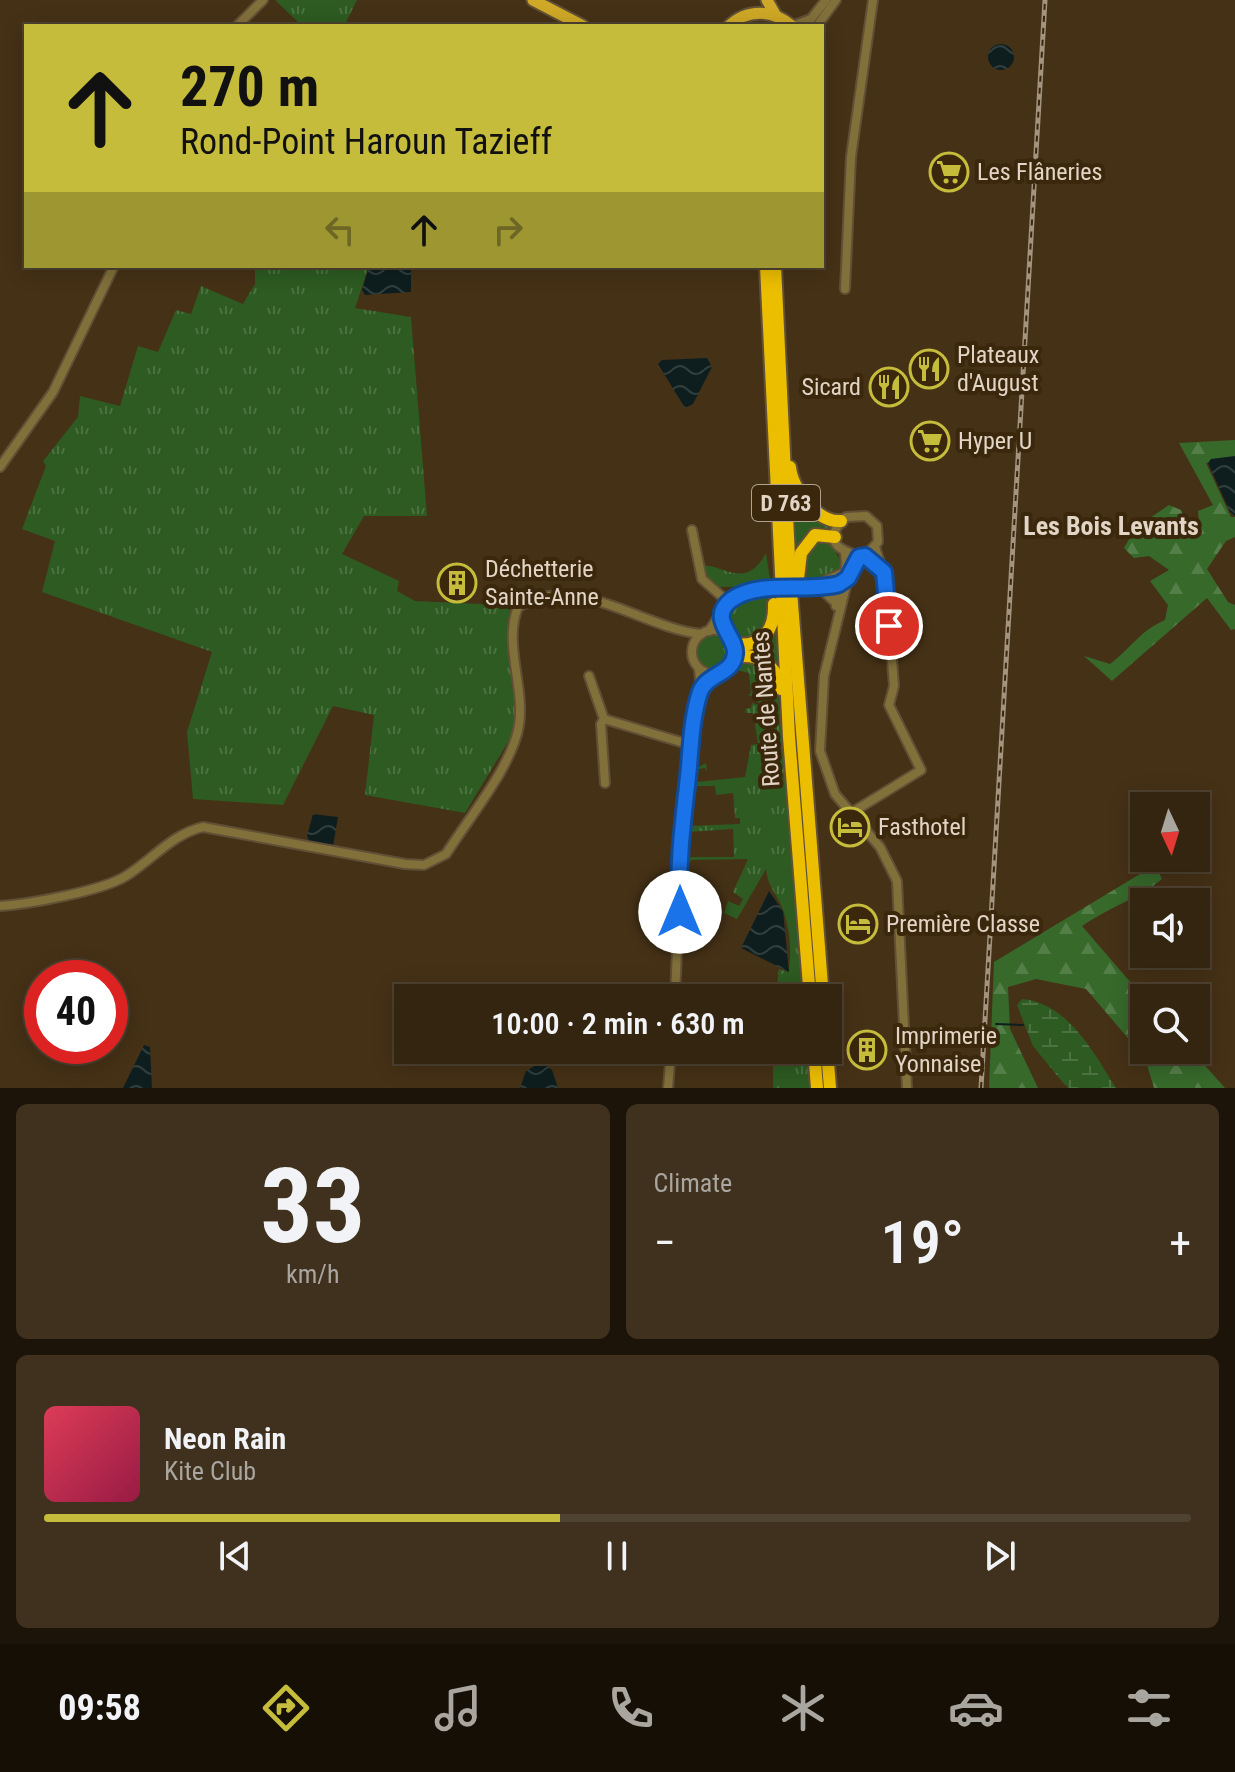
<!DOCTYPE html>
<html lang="en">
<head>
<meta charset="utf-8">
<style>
	body { margin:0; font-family:"Roboto Condensed",sans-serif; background:#3f311e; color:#f1f3f6; height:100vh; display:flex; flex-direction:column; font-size:30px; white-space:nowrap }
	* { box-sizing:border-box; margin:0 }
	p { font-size:26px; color:#a9a59f }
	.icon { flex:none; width:44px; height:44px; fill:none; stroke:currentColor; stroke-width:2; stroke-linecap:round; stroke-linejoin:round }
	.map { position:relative; height:1088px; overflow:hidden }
	.details { display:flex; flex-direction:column; gap:16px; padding:16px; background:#1d1409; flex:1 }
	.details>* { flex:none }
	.hud { position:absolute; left:24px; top:24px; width:800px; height:244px; border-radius:0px; box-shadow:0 4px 20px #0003,0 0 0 2px #4e4230; background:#c6bc3c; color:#111; overflow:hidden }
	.needle { width:52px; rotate:176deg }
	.controls { position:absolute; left:1130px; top:792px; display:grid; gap:16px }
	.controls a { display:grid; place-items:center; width:80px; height:80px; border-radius:0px; background:#342510; box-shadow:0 4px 20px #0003,0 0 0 2px #4e4230; font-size:40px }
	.speed { position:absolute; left:24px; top:960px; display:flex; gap:16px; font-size:40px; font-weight:700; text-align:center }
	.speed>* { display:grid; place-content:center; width:104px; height:104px; border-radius:50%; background:#342510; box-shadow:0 4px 20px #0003,0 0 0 2px #4e4230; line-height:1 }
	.speed .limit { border:12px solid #d22; background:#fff; color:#111 }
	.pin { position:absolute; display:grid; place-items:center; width:68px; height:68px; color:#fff; margin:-34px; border:4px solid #fff; border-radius:50%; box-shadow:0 2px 8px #0007 }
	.me { position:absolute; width:88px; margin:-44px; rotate:0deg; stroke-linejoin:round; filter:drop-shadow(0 0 6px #0008) }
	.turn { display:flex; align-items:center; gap:28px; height:168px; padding:0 24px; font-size:36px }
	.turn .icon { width:104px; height:104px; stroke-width:2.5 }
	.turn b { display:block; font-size:56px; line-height:68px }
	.lanes { display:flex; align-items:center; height:76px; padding:0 24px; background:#0003; justify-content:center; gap:40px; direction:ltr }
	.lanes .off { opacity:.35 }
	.big { font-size:60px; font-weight:600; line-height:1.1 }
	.details .widget { flex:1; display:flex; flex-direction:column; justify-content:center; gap:12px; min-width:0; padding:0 28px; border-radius:12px; background:#3f311e }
	.details .dial { align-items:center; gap:0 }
	.dial b { font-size:104px; line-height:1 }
	.song { display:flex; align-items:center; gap:24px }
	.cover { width:96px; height:96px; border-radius:12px; background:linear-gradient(135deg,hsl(350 70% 55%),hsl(340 70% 35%)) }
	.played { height:8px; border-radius:4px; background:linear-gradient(90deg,#c6bc3c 45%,#4e4230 45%) }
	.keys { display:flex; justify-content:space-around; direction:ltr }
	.heat { display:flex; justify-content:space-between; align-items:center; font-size:44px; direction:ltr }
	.details .tiles { flex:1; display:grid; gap:16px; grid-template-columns:1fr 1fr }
	.widget:last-child { grid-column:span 2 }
	.trip { position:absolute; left:394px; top:984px; width:448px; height:80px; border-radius:0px; background:#342510; box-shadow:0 4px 20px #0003,0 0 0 2px #4e4230; font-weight:600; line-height:80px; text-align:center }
	.tab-bar { display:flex; height:128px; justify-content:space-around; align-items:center; background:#150f06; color:#a9a59f }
	.tab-bar .icon { width:56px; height:56px }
	.tab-bar .current { color:#c6bc3c }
	.tab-bar b { font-size:36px; color:#f1f3f6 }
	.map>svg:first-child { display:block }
</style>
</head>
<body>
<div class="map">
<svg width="1235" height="1088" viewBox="0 0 1235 1088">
	<defs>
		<pattern id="grass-tufts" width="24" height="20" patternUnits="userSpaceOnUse" patternTransform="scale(2)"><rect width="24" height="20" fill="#2d5b21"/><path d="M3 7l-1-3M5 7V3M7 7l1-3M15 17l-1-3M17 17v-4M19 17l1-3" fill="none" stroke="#4b7240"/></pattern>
		<pattern id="forest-firs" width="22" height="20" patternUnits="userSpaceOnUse" patternTransform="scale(2)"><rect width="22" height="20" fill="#37692b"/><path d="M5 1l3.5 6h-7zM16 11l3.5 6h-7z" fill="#547e48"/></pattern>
		<pattern id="wetland-marsh" width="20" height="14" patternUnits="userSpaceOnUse" patternTransform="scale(2)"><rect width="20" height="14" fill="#2d5b21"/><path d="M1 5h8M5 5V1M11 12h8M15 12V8" fill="none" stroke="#4b7240"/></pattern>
		<pattern id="water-waves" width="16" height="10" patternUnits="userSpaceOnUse" patternTransform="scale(2)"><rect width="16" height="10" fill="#0e1e1f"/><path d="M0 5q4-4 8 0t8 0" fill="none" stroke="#313e3e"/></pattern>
	</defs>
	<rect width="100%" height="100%" fill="#453116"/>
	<g fill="url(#grass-tufts)">
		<path d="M275 0H357L344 26H302Z"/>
		<path d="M255 266H369L355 308 411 317 427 516H364L342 554 399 581 397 591 415 601 503 605 511 611 519 724 465 813 365 795 374 715 333 706 283 805 193 799 187 732 212 652 42 592 55 541 22 529 46 466 43 461 78 417 80 396 120 406 138 346 158 352 176 310 191 314 201 286 243 304 255 284Z"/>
		<path d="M790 489 832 525 830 530 811 532 798 553 794 554Z"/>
		<path d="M814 538 829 540 843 565 837 574 799 583 800 567Z"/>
		<path d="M766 553 771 586 718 587 710 582 703 566C722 563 745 592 766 553Z"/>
		<path d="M772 595 764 634 741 642 727 626 731 607 746 599Z"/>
		<path d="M777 603 780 674 743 648 757 645Z"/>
		<circle cx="713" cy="651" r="18"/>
		<path d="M744 660H753L771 670 778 692 805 998H775L779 969 788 972C793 953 789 921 780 903 774 891 767 883 766 869L737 919 724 913 728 901 739 906 743 899 733 892 748 859 692 860 686 864V857H734L733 829 688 832 689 826 740 824V818H735L733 793 716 795 715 786H692L694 763H699V767L706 763 707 772 705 768 699 769 697 782 745 777 751 745 758 744 753 713H746L745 709 751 708 752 703 761 706 755 697 748 695 751 693 749 673 736 670Z"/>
		<path d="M773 1050H809L812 1088H773Z"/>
	</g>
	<g fill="url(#forest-firs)">
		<path d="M1235 440V458L1206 463 1231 517H1235V537L1226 541 1207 569 1228 602 1235 605V629L1231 630 1207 598 1112 681 1084 656 1110 664C1130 649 1141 630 1165 620L1168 605 1150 581 1169 570 1149 556 1134 558 1124 548 1139 522 1147 520 1169 505 1181 510 1186 524 1199 522 1198 511 1213 505 1179 443Z"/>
		<path d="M1155 865 1162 879C1138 899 1107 908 1082 926L1144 998V1050H1191L1225 1088H1154L1145 1058 1086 989 1036 979 1008 987 1010 1029 1038 1088H989L994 962Z"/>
	</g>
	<path fill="url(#wetland-marsh)" d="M1022 999C1068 1003 1094 1053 1116 1088H1069L1064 1084 1033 1046 1017 1005Z"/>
	<g fill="url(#water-waves)">
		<circle cx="1001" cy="57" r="13"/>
		<path d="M369 266H411V292L365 295 362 290Z"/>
		<path d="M707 358 712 367 693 404 685 408 658 364 662 360Z"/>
		<path d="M1235 456V516L1230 512 1208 463 1211 459Z"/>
		<path d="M313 814 338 817 333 846 310 842 307 836Z"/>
		<path d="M769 891 783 911 789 972 741 948Z"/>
		<path d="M144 1045 150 1047 152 1088H123Z"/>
		<path d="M541 1062 552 1070 558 1088H520L526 1071Z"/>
	</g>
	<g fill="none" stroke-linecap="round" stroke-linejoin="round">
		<path stroke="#0e1e1f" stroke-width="2" d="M996 1024 1023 1025"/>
		<g stroke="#614f36" stroke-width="12">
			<g id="minor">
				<path d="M237 26 263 0"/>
				<path d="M792 26 811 19 826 0"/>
				<path d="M817 26 836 0"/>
				<path d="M845 289 851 157 873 0"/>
				<path d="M0 467 53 392 114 266"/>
				<path d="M692 530 702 579 728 602"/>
				<path d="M865 556 878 542 877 526 866 516 846 517C809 552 865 554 878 564"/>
				<path d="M859 557 848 578 824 676 820 751 835 794 880 847 897 881 907 1088"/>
				<path d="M811 587 841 574"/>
				<path d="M820 588 836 603"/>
				<path d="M836 606C838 588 849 571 845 554"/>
				<circle cx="714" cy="652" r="22"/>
				<path d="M709 631 728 602 759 591"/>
				<path d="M589 676 604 719 601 724 605 783"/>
				<path d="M604 719 691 745"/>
				<path d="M851 813 921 770 889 705 894 686 886 582 875 547"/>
				<path d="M0 906C29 904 102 891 126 876 152 860 172 834 203 827L405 864 424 865 446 854C468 819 513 765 519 725 525 687 503 643 518 607 576 571 642 628 701 634"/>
				<path d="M675 998 681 853 693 720 701 689 699 669"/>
				<path d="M668 1088 671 1050"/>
			</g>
		</g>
		<g stroke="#614f36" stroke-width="15">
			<g id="major">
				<path d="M533 0 583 26"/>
				<path d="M767 0 776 16"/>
				<path d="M729 26C748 8 773 10 792 26"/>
			</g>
		</g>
		<g stroke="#614f36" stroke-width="16">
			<g id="highway">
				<path d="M766 266 789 737 810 998"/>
				<path d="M775 266 790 578 823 998"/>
				<path d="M790 467C792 489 817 523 841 521"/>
				<path d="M797 587 801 553 815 535 835 537"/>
				<path d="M734 644C762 648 775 630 774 604"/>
				<path d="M735 657C758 652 777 666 781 689"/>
				<path d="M814 1050 817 1088"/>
				<path d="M827 1050 830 1088"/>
			</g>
		</g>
		<use href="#minor" stroke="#82703b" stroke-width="8"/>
		<use href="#major" stroke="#cea826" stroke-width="11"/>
		<use href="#highway" stroke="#ecbe00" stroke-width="12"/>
		<g stroke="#a3937f" stroke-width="5">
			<path id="rail" d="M981 1088 1045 0"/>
		</g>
		<use href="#rail" stroke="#3a270c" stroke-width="2" stroke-dasharray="6" stroke-linecap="butt"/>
		<g stroke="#614f36" stroke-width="12" stroke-linecap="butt">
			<path id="minor-bridge" d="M759 591 811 587"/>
		</g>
		<use href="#minor-bridge" stroke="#82703b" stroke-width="8"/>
	</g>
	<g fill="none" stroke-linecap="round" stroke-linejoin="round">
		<g stroke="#114b97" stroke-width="20">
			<path id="route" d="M680 912C677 867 683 821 688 777 691 749 691 719 700 692 707 673 733 675 735 654 737 636 707 619 731 600 760 579 807 593 839 584L848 578 859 557 865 556 884 572 889 626"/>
		</g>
		<use href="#route" stroke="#1a73e8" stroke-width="14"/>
	</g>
	<defs>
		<g id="supermarket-ring" transform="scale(2)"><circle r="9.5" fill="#3a270c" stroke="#c6bc3c" stroke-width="1.5"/><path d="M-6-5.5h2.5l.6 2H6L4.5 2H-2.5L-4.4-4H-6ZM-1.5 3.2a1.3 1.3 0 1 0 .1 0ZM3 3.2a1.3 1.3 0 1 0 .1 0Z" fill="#c6bc3c"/></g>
		<g id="restaurant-ring" transform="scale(2)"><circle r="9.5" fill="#3a270c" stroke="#c6bc3c" stroke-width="1.5"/><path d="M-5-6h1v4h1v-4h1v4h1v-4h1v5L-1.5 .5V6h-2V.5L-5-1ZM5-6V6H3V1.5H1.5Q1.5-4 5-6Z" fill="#c6bc3c"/></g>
		<g id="building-ring" transform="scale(2)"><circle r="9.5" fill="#3a270c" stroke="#c6bc3c" stroke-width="1.5"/><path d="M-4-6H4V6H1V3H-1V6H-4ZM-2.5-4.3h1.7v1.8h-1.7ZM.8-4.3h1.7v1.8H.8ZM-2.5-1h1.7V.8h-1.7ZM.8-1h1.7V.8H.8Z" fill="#c6bc3c"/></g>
		<g id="hotel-ring" transform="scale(2)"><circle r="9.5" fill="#3a270c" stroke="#c6bc3c" stroke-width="1.5"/><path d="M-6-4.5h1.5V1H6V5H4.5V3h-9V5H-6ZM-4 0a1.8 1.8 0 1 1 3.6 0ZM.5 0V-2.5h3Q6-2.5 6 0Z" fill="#c6bc3c"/></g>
	</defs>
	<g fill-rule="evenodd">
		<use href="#supermarket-ring" x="949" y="172"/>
		<use href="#restaurant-ring" x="929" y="369"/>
		<use href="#restaurant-ring" x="889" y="387"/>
		<use href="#supermarket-ring" x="930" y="441"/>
		<use href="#building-ring" x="457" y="583"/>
		<use href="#hotel-ring" x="850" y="827"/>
		<use href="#hotel-ring" x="858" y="924"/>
		<use href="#building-ring" x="867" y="1050"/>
	</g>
	<g text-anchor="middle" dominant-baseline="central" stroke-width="8" stroke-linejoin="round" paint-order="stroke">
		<rect fill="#3a270c" stroke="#b0a18e" stroke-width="2" x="752" y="485" width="68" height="36" rx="6"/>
		<g font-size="22" font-weight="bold" fill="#e2d5c6">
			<text x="786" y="503">D 763</text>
		</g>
		<g font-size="24" fill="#e2d5c6" stroke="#3a270c" text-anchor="start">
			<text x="977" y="172">Les Flâneries</text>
			<text x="957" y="355">Plateaux<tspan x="957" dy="28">d'August</tspan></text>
			<text x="861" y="387" text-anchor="end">Sicard</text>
			<text x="958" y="441">Hyper U</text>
			<text x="485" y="569">Déchetterie<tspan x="485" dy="28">Sainte-Anne</tspan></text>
			<text x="878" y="827">Fasthotel</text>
			<text x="886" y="924">Première Classe</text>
			<text x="895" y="1036">Imprimerie<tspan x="895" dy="28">Yonnaise</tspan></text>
		</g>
		<g font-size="24" fill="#e2d5c6" stroke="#3a270c">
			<text transform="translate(766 709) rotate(-94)">Route de Nantes</text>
		</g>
		<g font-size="26" font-weight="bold" fill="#e2d5c6" stroke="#3a270c">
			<text x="1111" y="526">Les Bois Levants</text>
		</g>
	</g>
</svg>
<div class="controls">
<a><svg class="needle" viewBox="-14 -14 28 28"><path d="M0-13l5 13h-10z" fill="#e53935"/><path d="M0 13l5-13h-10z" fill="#a9a59f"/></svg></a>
<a><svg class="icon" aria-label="sound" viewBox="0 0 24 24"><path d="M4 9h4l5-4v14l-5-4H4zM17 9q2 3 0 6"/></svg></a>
<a><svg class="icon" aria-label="search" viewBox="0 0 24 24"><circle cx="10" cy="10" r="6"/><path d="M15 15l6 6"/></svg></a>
</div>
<div class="speed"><div class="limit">40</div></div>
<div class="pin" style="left:889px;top:626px;background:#d93025"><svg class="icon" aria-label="arrive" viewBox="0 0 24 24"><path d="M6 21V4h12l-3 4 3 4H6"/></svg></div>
<svg class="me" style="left:680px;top:912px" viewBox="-20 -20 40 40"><circle r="19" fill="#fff"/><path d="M0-13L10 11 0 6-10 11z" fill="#1a73e8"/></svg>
<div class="trip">10:00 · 2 min · 630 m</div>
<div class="hud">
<div class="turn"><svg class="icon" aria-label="ahead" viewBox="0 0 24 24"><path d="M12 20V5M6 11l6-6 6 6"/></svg><div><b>270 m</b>Rond-Point Haroun Tazieff</div></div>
<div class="lanes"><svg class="icon off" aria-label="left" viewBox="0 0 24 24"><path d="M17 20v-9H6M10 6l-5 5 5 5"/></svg><svg class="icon" aria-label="ahead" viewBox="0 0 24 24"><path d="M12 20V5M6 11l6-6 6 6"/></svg><svg class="icon off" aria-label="right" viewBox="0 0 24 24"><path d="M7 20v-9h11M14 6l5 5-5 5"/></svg></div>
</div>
</div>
<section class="details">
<div class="tiles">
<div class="widget dial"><b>33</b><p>km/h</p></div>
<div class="widget"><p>Climate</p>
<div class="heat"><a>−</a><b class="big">19°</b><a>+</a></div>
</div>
<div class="widget">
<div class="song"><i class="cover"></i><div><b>Neon Rain</b><p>Kite Club</p></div></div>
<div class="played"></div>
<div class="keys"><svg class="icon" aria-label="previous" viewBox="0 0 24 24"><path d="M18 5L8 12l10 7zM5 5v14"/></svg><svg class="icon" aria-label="pause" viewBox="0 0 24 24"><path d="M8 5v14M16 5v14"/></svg><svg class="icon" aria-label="next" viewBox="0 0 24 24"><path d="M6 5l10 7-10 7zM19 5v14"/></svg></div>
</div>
</div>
</section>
<nav class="tab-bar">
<b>09:58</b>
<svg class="icon current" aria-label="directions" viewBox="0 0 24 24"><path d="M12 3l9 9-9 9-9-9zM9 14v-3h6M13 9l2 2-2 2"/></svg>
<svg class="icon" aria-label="music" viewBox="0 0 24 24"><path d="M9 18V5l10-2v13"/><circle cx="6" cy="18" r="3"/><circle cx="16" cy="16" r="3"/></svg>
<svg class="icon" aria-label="phone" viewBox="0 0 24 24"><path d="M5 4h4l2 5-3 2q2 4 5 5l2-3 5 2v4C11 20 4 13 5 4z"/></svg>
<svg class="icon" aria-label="climate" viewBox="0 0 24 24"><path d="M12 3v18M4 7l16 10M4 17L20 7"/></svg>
<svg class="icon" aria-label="car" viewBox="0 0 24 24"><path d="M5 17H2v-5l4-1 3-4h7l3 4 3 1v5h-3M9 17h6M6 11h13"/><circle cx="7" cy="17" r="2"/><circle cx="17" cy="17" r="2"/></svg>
<svg class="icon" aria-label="filters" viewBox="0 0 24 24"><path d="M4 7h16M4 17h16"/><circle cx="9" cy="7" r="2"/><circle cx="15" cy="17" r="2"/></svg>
</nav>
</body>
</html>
